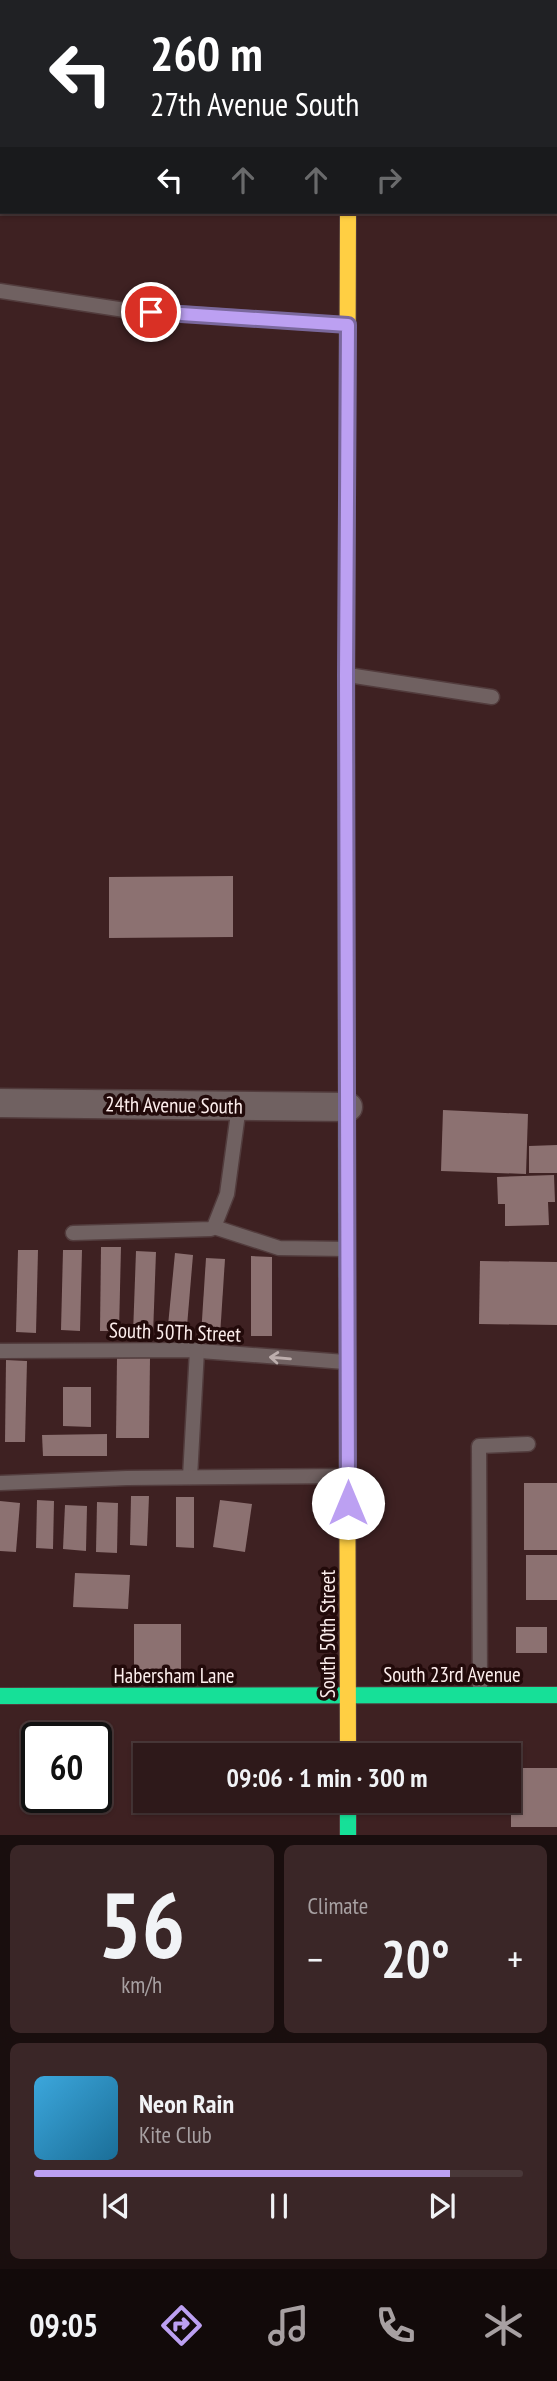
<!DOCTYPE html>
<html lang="en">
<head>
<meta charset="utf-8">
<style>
	body { margin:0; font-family:"PT Sans Narrow",sans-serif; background:#3a2627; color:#f1f3f6; height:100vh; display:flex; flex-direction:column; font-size:26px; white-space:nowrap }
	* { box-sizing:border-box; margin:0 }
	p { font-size:23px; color:#a7a0a2 }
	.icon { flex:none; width:38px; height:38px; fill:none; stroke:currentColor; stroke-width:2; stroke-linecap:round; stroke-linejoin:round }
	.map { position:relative; height:1835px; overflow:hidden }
	.drawer { display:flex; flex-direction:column; gap:10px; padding:10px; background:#190e0e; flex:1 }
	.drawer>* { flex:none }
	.top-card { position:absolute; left:0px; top:0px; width:558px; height:214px; box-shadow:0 2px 5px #0004,0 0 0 2px #493839; background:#202124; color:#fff; overflow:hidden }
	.speed { position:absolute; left:21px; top:1722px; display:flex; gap:14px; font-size:35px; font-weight:700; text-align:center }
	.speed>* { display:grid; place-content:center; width:91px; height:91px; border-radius:50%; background:#2e191a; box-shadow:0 2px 5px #0004,0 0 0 2px #493839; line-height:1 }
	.speed .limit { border:4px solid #111; border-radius:10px; background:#fff; color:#111 }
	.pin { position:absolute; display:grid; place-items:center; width:60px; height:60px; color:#fff; margin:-30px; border:4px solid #fff; border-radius:50%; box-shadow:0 2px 7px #0007 }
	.me { position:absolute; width:77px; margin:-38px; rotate:0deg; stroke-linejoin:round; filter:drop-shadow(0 0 5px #0008) }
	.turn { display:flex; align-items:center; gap:24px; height:147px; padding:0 35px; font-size:32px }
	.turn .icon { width:91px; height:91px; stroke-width:2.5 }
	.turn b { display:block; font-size:49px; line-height:60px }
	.lanes { display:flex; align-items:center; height:66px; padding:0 35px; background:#0003; justify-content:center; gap:35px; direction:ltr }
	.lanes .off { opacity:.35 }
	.big { font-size:52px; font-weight:700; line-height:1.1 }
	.drawer .card { flex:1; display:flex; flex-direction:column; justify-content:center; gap:10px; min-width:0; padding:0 24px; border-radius:10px; background:#3a2627 }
	.drawer .dial { align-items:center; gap:0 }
	.dial b { font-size:91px; line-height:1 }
	.song { display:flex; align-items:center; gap:21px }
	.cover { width:84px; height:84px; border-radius:10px; background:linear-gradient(135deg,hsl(200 70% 55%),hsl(200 70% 35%)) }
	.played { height:7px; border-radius:4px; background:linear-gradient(90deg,#bca0f2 85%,#493839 85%) }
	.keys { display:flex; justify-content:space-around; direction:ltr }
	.heat { display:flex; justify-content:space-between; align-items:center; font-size:38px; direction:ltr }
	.drawer .tiles { flex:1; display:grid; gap:10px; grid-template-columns:1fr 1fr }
	.card:last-child { grid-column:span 2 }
	.trip { position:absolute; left:133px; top:1743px; width:388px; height:70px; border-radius:0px; background:#2e191a; box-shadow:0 2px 5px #0004,0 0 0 2px #493839; font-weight:700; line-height:70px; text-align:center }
	.menu { display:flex; height:112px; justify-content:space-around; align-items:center; background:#120a0a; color:#a7a0a2 }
	.menu .icon { width:49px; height:49px }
	.menu .selected { color:#bca0f2 }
	.menu b { font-size:32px; color:#f1f3f6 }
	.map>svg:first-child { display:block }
</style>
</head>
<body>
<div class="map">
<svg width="557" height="1835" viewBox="0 0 557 1835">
	<rect width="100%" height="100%" fill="#3e2122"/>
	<g fill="#8c7171">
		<path d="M233 876V937L109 938V877Z"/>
		<path d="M443 1110 528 1114 526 1174 441 1171Z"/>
		<path d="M557 1145V1173H529V1146Z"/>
		<path d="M554 1175 555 1202H548L549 1225 505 1226V1204H498L497 1177Z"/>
		<path d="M101 1247H121L119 1331H100Z"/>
		<path d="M18 1250H38L36 1333 16 1332Z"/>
		<path d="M63 1250H82L80 1331 61 1330Z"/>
		<path d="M136 1251 156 1252 153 1335 133 1334Z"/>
		<path d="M175 1253 193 1255 186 1338 167 1336Z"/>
		<path d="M251 1256 272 1257V1336H251Z"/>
		<path d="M206 1258 225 1259 220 1336 201 1335Z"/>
		<path d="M480 1261 557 1262V1325L479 1324Z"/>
		<path d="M117 1358H150L149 1438H116Z"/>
		<path d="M6 1360 27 1361 25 1442H5Z"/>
		<path d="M63 1387H91V1427L63 1426Z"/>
		<path d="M107 1434V1456H43L42 1435Z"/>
		<rect x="524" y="1483" width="33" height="67"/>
		<path d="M131 1496H149L147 1546 130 1545Z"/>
		<path d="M176 1497H194V1548L176 1547Z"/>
		<path d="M37 1500 54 1501 53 1549 36 1548Z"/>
		<path d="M220 1500 252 1504 245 1552 213 1547Z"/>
		<path d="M0 1501 20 1503 16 1552 0 1551Z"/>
		<path d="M97 1502 118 1503 117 1553 96 1552Z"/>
		<path d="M65 1505 87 1506 86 1551 63 1549Z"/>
		<rect x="526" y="1555" width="31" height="45"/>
		<path d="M75 1573 130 1575 128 1609 73 1607Z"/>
		<rect x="134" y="1624" width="47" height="56"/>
		<rect x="516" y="1627" width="31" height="26"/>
		<rect x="511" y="1768" width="46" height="59"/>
	</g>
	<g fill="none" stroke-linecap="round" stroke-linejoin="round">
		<g stroke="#523c3d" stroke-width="17">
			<g id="lane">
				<path d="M0 291 125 310 347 325"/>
				<path d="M348 675 492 697"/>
				<path d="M214 1227 279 1248 347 1249"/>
				<path d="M73 1233 211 1229 214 1227 227 1194 239 1106"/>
				<path d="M0 1351 187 1350 345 1362"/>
				<path d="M190 1477 197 1350"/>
				<path d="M0 1483 127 1478 347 1476"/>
				<path d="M480 1694 479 1446 528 1444"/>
			</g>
		</g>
		<g stroke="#523c3d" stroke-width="31">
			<path id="street" d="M0 1103 348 1107"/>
		</g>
		<g stroke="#523c3d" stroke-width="18">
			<g id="fast">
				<path d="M346 812 347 1324"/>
				<path d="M0 1696 557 1695"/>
				<path d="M348 1801V1835"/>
			</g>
		</g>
		<g stroke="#523c3d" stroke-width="18">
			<g id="slow">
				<path d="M346 812 348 212"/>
				<path d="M347 1324 348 1755"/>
			</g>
		</g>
		<g stroke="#523c3d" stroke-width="18">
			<path id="jam" d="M348 0V2"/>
		</g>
		<use href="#lane" stroke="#706161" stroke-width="14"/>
		<use href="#street" stroke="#706161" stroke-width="28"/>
		<use href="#fast" stroke="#16e098" stroke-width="16"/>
		<use href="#slow" stroke="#ffcf43" stroke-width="16"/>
		<use href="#jam" stroke="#f24e42" stroke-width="16"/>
	</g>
	<defs><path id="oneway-shaft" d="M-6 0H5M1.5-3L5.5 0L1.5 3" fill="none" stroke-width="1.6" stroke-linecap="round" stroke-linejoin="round" transform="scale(1.75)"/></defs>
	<use stroke="#bdaead" href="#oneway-shaft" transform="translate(280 1358) rotate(-175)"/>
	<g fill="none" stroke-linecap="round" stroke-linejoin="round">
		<g stroke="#7a689d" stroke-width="18">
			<path id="route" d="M151 312 348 325 346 675 348 1503"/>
		</g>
		<use href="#route" stroke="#bca0f2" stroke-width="12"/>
	</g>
	<g text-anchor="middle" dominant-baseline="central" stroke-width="7" stroke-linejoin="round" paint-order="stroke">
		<g font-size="21" fill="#fcedec" stroke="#220a0a">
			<text transform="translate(174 1105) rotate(1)">24th Avenue South</text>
			<text transform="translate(175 1332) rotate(2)">South 50Th Street</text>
			<text transform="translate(327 1634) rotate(-90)">South 50th Street</text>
			<text x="452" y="1674">South 23rd Avenue</text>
			<text x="174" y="1675">Habersham Lane</text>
		</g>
	</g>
</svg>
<div class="speed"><div class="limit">60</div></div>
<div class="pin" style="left:151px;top:312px;background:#d93025"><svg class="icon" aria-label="arrive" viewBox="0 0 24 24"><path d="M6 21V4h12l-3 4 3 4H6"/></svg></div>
<svg class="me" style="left:348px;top:1503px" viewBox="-20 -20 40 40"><circle r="19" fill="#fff"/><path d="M0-13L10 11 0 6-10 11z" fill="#bca0f2"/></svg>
<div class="trip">09:06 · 1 min · 300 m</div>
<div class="top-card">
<div class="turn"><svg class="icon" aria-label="left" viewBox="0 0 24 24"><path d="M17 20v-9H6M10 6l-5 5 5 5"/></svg><div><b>260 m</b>27th Avenue South</div></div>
<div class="lanes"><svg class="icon" aria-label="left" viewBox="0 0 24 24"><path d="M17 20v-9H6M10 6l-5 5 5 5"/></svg><svg class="icon off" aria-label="ahead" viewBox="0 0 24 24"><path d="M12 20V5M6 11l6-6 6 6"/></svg><svg class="icon off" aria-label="ahead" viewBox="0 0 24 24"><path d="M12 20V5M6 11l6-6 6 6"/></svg><svg class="icon off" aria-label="right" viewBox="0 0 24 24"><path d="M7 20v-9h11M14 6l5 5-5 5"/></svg></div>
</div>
</div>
<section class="drawer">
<div class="tiles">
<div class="card dial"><b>56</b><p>km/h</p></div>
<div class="card"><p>Climate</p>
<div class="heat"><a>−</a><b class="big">20°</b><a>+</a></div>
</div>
<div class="card">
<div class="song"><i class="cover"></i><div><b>Neon Rain</b><p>Kite Club</p></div></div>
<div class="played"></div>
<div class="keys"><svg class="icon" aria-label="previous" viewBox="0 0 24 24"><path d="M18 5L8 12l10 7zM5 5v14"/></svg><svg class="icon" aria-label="pause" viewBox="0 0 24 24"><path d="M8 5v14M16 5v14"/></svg><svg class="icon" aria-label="next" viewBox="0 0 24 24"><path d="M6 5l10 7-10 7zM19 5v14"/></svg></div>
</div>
</div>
</section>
<nav class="menu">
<b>09:05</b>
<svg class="icon selected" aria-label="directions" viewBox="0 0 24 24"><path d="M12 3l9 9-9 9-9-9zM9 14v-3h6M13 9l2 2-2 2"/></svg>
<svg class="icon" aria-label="music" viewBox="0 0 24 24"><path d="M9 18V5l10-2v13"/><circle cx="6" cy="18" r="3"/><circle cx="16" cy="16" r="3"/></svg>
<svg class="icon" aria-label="phone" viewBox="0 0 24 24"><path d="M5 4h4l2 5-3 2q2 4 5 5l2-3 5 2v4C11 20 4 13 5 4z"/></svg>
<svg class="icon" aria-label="climate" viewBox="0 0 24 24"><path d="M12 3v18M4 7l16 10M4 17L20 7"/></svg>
</nav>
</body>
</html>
